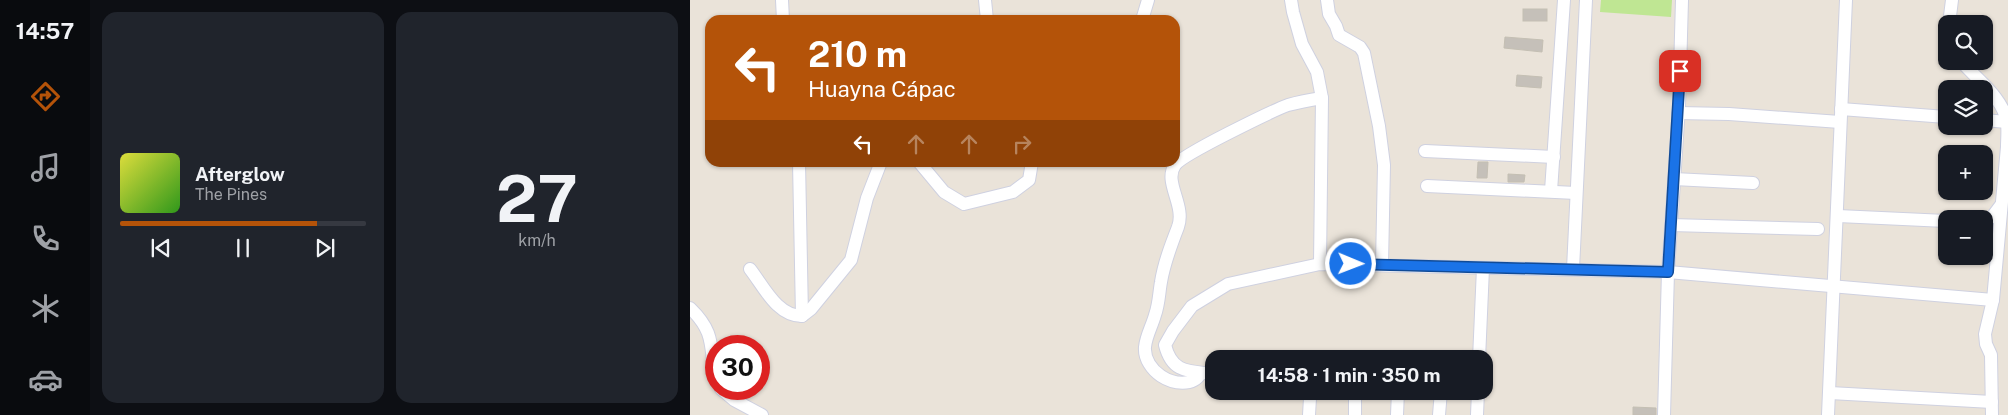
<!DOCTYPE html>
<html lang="es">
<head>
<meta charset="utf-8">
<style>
	body { margin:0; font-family:"Public Sans",sans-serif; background:#20242c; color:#f1f3f6; height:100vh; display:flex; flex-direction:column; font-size:19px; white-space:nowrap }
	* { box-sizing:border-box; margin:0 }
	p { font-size:16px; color:#9ea1a6 }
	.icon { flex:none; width:28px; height:28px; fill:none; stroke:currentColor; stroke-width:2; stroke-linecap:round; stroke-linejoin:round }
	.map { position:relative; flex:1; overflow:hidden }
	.drawer { display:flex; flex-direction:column; gap:12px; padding:12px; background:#0d0f14; width:600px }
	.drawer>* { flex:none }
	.top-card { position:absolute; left:15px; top:15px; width:475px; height:152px; border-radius:15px; box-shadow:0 1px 4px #0004; background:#b45309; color:#fff; overflow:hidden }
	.fabs { position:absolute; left:1248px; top:15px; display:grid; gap:10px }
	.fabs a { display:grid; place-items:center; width:55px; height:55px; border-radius:10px; background:#171b24; box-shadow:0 1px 4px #0004; font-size:25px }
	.speed { position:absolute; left:15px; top:335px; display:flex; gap:10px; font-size:25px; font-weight:700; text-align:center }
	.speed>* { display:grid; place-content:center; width:65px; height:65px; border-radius:50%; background:#171b24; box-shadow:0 1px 4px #0004; line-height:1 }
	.speed .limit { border:8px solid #d22; background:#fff; color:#111 }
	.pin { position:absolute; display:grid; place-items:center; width:42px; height:42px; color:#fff; margin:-21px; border-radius:10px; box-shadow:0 2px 8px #0006 }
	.me { position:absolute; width:55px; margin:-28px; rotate:91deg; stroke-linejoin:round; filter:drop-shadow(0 0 4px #0008) }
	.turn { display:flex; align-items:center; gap:18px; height:105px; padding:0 20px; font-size:22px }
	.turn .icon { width:65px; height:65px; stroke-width:2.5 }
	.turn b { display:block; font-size:35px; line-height:42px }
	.lanes { display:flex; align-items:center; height:48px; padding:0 20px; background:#0003; justify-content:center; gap:25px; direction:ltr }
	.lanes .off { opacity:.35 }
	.drawer .widget { flex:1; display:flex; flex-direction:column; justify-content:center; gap:8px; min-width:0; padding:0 18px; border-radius:15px; background:#20242c }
	.drawer .dial { align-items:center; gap:0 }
	.dial b { font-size:65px; line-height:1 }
	.song { display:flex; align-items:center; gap:15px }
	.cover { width:60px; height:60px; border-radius:8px; background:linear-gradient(135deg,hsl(60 70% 55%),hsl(110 70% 35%)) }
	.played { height:5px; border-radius:2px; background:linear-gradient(90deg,#b45309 80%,#363941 80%) }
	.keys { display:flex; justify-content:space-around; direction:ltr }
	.drawer .tiles { flex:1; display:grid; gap:12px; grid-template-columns:repeat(2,1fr) }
	.trip { position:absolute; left:515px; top:350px; width:288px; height:50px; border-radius:15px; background:#171b24; box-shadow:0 1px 4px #0004; font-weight:700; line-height:50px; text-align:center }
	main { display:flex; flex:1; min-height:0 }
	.tab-bar { display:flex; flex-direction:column; width:90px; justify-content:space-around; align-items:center; background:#090b0e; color:#9ea1a6 }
	.tab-bar .icon { width:35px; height:35px }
	.tab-bar .current { color:#b45309 }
	.tab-bar b { font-size:22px; color:#f1f3f6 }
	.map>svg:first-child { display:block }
</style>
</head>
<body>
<main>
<nav class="tab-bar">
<b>14:57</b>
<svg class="icon current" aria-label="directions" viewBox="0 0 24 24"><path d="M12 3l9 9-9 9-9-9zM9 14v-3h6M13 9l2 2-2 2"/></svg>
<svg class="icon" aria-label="music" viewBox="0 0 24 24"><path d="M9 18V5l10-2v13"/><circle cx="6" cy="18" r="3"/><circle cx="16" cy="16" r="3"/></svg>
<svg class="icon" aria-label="phone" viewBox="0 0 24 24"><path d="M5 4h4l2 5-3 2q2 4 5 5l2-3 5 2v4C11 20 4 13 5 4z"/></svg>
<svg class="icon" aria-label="climate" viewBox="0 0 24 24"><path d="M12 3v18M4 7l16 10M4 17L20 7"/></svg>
<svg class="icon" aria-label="car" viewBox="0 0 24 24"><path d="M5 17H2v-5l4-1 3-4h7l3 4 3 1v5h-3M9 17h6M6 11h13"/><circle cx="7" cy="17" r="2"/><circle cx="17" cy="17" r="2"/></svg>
</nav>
<section class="drawer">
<div class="tiles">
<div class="widget">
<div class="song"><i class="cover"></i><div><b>Afterglow</b><p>The Pines</p></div></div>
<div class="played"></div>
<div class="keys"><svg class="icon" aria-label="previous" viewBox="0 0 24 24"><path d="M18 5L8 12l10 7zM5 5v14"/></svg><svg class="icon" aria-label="pause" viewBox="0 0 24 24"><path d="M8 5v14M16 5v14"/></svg><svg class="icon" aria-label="next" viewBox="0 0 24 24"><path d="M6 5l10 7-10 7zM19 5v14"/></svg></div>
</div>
<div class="widget dial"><b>27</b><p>km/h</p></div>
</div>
</section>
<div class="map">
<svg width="1318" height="415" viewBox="0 0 1318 415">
	<rect width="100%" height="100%" fill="#eae3d9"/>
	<path fill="#bfe693" d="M911 0H982L981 17 910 12Z"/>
	<g fill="#c5c0b9" stroke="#c4bfb3">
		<rect x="833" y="9" width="24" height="12"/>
		<path d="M815 37 853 40 852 52 814 48Z"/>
		<path d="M827 75 852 77 851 88 826 86Z"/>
		<path d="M788 162H798L797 178H787Z"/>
		<path d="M818 174 835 175 834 182H818Z"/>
		<path d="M943 407 966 408V415H943Z"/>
	</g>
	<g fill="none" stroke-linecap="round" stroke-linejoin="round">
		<g stroke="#cfd1e0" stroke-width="14">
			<g id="minor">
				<path d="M92 0 93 20"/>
				<path d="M295 0 297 20"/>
				<path d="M601 0 603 12 612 44 627 72 632 98 630 264"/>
				<path d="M637 0 639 14 646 26 649 35 670 47 674 53 689 126 694 165 692 265"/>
				<path d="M452 20 458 0"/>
				<path d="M1259 24 1262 0"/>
				<path d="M1271 61C1286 79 1314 98 1317 123 1318 131 1317 139 1317 147L1303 300 1295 334 1296 344 1301 355 1302 415"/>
				<path d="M1151 109 1256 117"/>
				<path d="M988 113 1039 114 1150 122"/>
				<path d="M1294 120 1317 122"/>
				<path d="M735 151 864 157"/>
				<path d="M109 162 112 316"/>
				<path d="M229 162 254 192 274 204 323 192 339 180 342 162"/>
				<path d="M984 179 1063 183"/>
				<path d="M737 186 886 193"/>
				<path d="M861 191 874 0"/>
				<path d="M1148 216 1256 221"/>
				<path d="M1294 222 1302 217 1311 205"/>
				<path d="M981 225 1128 229"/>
				<path d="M60 269C74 287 87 316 112 316L121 309 161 260 177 198 191 162"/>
				<path d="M883 269 896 0"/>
				<path d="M0 308C27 334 19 348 26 381"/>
				<path d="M789 359 793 268"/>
				<path d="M511 373C503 387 483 384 471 376 462 370 454 359 455 347 456 336 462 326 465 315 469 304 469 293 471 282 474 263 481 245 488 227 496 205 473 182 485 165 493 154 582 111 598 105 609 102 620 100 632 98"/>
				<path d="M524 374C498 371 482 373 475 345L483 331 502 306 538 284 630 264 978 272 1303 300"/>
				<path d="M31 389 44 400 72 415"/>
				<path d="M616 391 620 398 619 415"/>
				<path d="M1140 393 1302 402"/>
				<path d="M665 415V391"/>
				<path d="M707 415 708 391"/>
				<path d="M749 415 751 391"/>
				<path d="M787 415 788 391"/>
				<path d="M974 415 978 272 989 107 992 0"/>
				<path d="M1138 415 1156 0"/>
			</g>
		</g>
		<use href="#minor" stroke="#fff" stroke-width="12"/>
	</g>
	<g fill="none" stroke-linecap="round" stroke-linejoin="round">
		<g stroke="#114b97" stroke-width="12">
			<path id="route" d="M661 264 978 272 990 71"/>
		</g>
		<use href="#route" stroke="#1a73e8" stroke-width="9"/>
	</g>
</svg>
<div class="fabs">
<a><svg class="icon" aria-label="search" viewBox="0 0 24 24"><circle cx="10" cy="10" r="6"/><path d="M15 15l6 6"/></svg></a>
<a><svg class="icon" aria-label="layers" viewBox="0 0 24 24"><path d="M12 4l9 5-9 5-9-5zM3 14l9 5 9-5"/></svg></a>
<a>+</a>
<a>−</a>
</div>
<div class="speed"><div class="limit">30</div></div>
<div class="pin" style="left:990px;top:71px;background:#d93025"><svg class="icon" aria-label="arrive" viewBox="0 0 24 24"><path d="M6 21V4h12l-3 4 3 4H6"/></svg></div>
<svg class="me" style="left:661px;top:264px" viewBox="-20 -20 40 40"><circle r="17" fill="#1a73e8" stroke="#fff" stroke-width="3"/><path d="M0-11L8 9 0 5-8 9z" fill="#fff"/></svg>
<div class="trip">14:58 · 1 min · 350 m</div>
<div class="top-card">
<div class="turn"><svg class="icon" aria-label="left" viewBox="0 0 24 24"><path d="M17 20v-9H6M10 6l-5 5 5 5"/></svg><div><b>210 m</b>Huayna Cápac</div></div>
<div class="lanes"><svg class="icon" aria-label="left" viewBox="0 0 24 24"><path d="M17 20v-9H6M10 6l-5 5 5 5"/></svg><svg class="icon off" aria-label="ahead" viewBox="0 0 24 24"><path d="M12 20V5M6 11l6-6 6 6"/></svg><svg class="icon off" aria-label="ahead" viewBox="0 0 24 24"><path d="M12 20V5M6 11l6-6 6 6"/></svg><svg class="icon off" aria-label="right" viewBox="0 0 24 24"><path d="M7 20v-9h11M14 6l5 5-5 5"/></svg></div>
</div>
</div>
</main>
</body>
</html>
